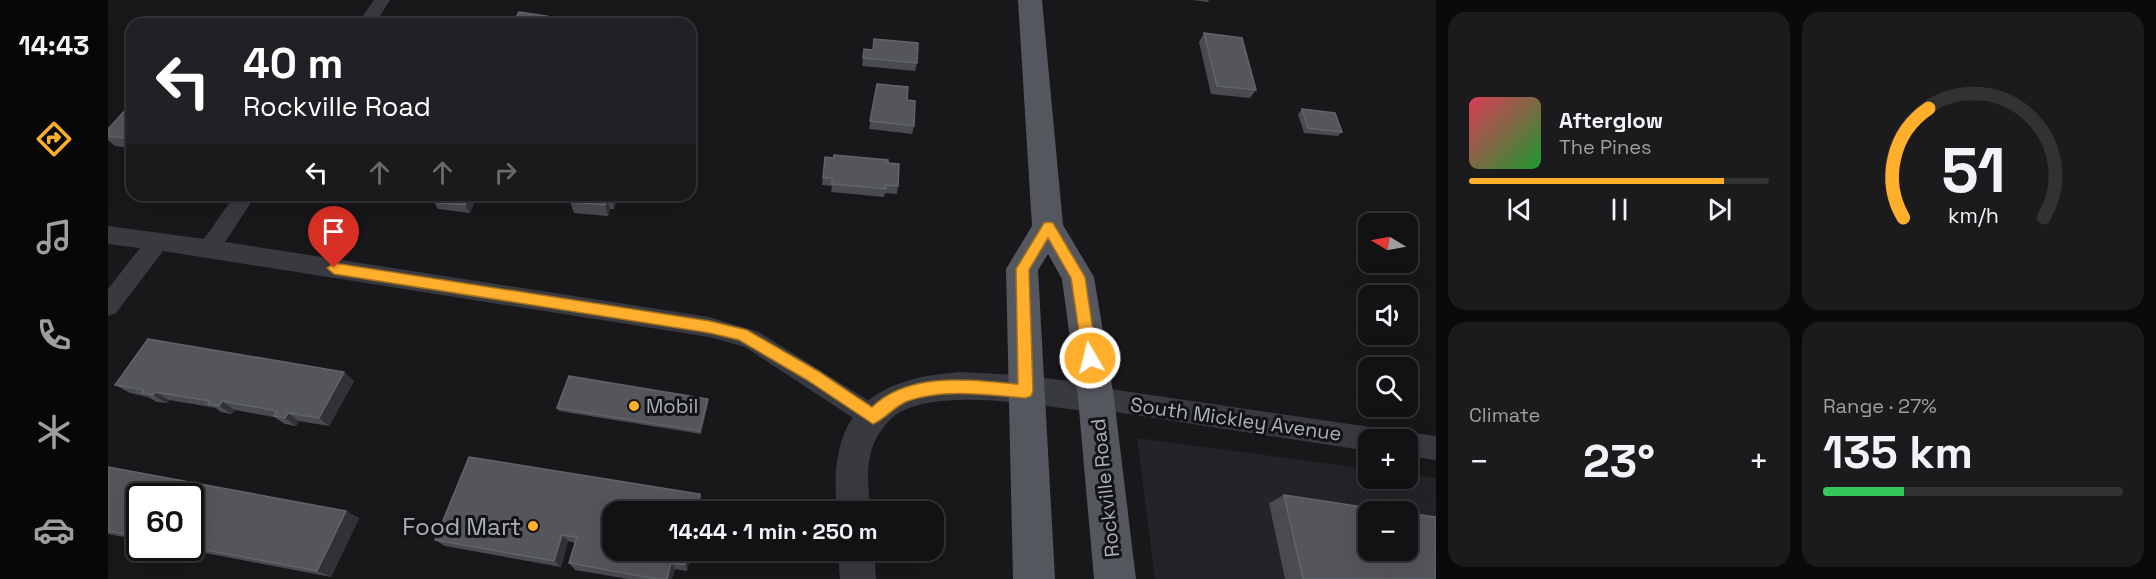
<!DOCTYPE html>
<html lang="en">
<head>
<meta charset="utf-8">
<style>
	body { margin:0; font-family:"Space Grotesk",sans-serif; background:#1b1b1d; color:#f1f3f6; height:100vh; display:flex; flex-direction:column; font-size:22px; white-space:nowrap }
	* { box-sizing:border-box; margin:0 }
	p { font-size:20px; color:#9c9ea0 }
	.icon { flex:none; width:33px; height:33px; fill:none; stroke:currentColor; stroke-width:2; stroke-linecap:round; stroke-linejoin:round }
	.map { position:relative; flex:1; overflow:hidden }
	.details { display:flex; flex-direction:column; gap:12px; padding:12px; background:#0a0a0b; width:720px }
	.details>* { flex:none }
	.banner { position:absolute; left:18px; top:18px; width:570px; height:183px; border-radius:18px; box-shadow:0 6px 24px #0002,0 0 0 2px #313234; background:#202124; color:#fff; overflow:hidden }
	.needle { width:39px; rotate:280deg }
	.tools { position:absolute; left:1250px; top:213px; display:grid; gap:12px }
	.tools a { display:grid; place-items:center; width:60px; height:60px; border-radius:12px; background:#121214; box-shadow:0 6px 24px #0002,0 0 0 2px #313234; font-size:30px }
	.speed { position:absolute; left:18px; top:483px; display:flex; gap:12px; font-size:30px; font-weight:700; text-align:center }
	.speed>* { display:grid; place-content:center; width:78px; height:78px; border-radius:50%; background:#121214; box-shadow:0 6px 24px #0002,0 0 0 2px #313234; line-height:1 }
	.speed .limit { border:3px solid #111; border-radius:9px; background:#fff; color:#111 }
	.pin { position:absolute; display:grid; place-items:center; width:51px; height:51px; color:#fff; margin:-62px -26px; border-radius:50% 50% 50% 0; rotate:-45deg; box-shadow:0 0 6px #0007 }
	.pin .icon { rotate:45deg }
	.me { position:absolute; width:66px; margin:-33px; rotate:352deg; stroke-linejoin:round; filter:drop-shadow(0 0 4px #0008) }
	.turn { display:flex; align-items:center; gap:21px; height:126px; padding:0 18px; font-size:27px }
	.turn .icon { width:78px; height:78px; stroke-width:2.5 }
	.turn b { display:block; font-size:42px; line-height:51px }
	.lanes { display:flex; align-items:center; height:57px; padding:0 18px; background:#0003; justify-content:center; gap:30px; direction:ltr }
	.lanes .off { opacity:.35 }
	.big { font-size:45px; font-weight:700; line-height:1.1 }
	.details .tile { flex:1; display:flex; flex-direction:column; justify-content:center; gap:9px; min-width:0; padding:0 21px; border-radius:18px; background:#1b1b1d }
	.details .dial { align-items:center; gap:0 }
	.dial svg { height:156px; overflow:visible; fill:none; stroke:#313234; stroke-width:7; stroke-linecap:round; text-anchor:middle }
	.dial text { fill:#f1f3f6; stroke:none }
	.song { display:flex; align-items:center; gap:18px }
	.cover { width:72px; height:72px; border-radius:9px; background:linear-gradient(135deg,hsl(350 70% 55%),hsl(130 70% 35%)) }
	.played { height:6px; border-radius:3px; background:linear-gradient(90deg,#ffaf2c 85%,#313234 85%) }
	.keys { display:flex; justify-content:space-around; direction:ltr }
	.heat { display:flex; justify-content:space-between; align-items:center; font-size:33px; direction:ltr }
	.charge { height:9px; border-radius:4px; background:linear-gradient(90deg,#34c759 27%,#313234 0) }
	.details .tiles { flex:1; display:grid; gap:12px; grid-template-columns:repeat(2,1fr) }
	.trip { position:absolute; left:494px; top:501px; width:342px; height:60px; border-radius:18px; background:#121214; box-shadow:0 6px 24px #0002,0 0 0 2px #313234; font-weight:700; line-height:60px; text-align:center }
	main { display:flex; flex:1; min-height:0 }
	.dock { display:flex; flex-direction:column; width:108px; justify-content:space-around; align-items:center; background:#070708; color:#9c9ea0 }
	.dock .icon { width:42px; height:42px }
	.dock .selected { color:#ffaf2c }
	.dock b { font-size:27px; color:#f1f3f6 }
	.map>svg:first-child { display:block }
</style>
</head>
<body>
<main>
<nav class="dock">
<b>14:43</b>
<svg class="icon selected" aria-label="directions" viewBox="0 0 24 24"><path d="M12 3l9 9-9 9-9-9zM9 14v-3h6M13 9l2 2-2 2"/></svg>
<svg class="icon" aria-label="music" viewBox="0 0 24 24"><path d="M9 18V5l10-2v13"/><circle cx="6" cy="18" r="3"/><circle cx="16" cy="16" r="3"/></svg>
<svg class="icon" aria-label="phone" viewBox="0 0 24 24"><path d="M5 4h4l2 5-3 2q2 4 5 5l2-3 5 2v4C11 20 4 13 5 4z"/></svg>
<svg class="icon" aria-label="climate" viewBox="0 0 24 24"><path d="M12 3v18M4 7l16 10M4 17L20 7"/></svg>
<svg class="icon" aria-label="car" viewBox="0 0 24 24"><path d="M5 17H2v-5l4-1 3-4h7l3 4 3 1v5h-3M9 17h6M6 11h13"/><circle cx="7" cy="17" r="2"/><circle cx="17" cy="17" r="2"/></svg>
</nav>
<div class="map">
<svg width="1328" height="579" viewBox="0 0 1328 579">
	<rect width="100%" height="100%" fill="#18181b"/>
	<path fill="#242428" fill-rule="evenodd" d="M1029 438 1260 469V478H1299V474L1328 478V579H1047ZM1260 512H1299V550H1260Z"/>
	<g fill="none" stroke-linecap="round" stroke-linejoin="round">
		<g fill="#393a40" fill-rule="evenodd">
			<path d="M266 0H282L267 24H249Z"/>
			<path d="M127 195H148L117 242 601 317 651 332 774 409 778 417 774 425 765 429 756 425 637 347 601 337 55 251 8 313 0 316V289L32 248 0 244V226L96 239Z"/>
			<path d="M988 387 1269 428 1278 431 1282 440H1260V451L988 409 979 406 976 398 979 390Z"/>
			<path d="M1299 432 1328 436V460L1299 456V440H1288L1290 435Z"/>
		</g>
		<g fill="#393a40" fill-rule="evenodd">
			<path d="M852 372 911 375 988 384 999 388 1004 398 999 408 988 412C936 407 839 387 792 412 781 418 771 432 766 443 757 465 760 489 763 512H729C720 416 758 379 852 372Z"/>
			<path d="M730 550H766L768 579H732Z"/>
		</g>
		<path fill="#55575f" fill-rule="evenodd" d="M910 0H934L955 225 986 277 1006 398 1028 579H986L970 398 954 279 940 254 930 270 947 579H905L898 269 924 226Z"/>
	</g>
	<g fill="#494b50">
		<path d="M1085 0H1101L1100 2Z"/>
		<path d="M1096 33 1148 90 1142 98 1103 94 1091 42Z"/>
		<path d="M756 49 809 63 807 71 754 66Z"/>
		<path d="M769 84 799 100 806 126 804 134 761 129Z"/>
		<path d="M24 106V148L7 146 0 140V129Z"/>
		<path d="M1194 109 1234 132 1230 136 1196 133 1190 114Z"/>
		<path d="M717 157 780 163 790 186 789 194 777 193 776 197 723 192 724 186 714 185Z"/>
		<path d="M329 195H370L362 213 330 209 326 202Z"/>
		<path d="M465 195H510L506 209H502L500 216 466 213 462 202Z"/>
		<path d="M236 372 246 381 221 426 191 421 188 426 177 424 166 417 127 410 124 414 113 412 108 408 61 400 59 403 49 402 40 397 22 393 7 385Z"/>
		<path d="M600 402 593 434 451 411 449 408Z"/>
		<path d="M0 467 238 511 251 518 223 577 71 548H82V496H32V540L0 534Z"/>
		<path d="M592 494 594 502 579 571 567 569 564 579H520L467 570 461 563 467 543 460 541 453 567 337 546 327 540Z"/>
		<path d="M1176 495 1328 579H1177L1161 503Z"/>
	</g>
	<g fill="#313236">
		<path d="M439 16 442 24H434Z"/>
		<path d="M362 195H370L362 213 357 205Z"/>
		<path d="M504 195H510L506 209 503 198Z"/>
		<path d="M499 198 502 209 500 216 497 205Z"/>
		<path d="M236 372 246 381 221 426 211 418Z"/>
		<path d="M47 392 61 400 59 403 45 395Z"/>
		<path d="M600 399V402L593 434 592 431Z"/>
		<path d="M114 401 127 410 124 414 111 406Z"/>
		<path d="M180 413 191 421 188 426 177 418Z"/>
		<path d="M592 494 594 502 592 512H588Z"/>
		<path d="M238 511 251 518 223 577 209 571Z"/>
		<path d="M454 535 460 541 453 567 446 561Z"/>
		<path d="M580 550H584L579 571 577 565Z"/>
		<path d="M563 563 567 569 564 579H559Z"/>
	</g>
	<g fill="#54565c" stroke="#61646b" stroke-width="1.5">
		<path d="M411 12 439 16 434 24H404Z"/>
		<path d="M1096 33 1134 38 1148 90 1109 86Z"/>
		<path d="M766 39 810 43 809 63 755 58 756 49 765 50Z"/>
		<path d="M769 84 800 87 799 100 807 101 806 126 762 121Z"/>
		<path d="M21 106H24V139L0 136V129Z"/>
		<path d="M1194 109 1227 113 1234 132 1200 128Z"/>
		<path d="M726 155 780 160V163L791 164 790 186 778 185V189L724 184V178H715L717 157 726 158Z"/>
		<path d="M329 195H362L357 205 326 202Z"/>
		<path d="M465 195H504L503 198H499L497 205 462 202Z"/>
		<path d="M40 339 236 372 211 418 180 413 177 418 166 416 169 411 114 401 111 406 100 404 102 401 47 392 45 395 34 393 36 390 7 385Z"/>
		<path d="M461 376 600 399 592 431 449 408Z"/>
		<path d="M361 457 592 494 588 512H504V550H580L577 565 563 563 559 579H548L461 563 469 537 454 535 446 561 327 540Z"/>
		<path d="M0 467 238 511 209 571 82 547V496H32V537L0 531Z"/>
		<path d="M1176 495 1288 512H1260V550H1299V513L1328 517V579H1195Z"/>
	</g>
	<path fill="#ffaf2c" stroke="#a6721d" stroke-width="1.5" d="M940 222 945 223 977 277 989 358 987 362 982 364 977 362 975 358 963 278 940 238 921 270 925 391 923 396 918 398C880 395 837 388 800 401 786 406 778 419 765 424L699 380 631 340 602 333 226 274 219 268 226 263 602 321 639 330 710 371 764 407C802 371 862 380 910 384L908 269 936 223Z"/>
	<g fill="#ffaf2c" stroke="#131316" stroke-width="2">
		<circle cx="526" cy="406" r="6"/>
		<circle cx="425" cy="526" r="6"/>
	</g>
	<g text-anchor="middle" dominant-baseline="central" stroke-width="6" stroke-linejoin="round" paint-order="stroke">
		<g font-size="20" fill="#a9b0bc" stroke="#131316" text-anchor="start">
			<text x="538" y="406">Mobil</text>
		</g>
		<g font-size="20" fill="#a9b0bc" stroke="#131316">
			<text transform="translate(1128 419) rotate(8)">South Mickley Avenue</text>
			<text transform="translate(997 488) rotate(-96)">Rockville Road</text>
		</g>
		<g font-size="24" fill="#a9b0bc" stroke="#131316" text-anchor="end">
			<text x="413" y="526">Food Mart</text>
		</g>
	</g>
</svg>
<div class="tools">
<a><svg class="needle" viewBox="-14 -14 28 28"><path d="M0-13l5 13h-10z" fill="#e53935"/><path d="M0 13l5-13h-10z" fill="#9c9ea0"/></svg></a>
<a><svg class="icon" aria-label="sound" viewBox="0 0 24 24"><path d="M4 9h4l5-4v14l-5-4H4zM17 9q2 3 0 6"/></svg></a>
<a><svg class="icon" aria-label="search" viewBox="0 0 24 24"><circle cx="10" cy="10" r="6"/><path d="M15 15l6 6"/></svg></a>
<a>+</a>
<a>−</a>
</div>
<div class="speed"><div class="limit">60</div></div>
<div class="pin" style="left:226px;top:268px;background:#d93025"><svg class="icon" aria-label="arrive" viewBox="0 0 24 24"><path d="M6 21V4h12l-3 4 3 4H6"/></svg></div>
<svg class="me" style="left:982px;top:358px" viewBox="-20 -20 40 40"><circle r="17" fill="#ffaf2c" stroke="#fff" stroke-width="3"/><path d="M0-11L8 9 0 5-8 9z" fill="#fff"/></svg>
<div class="trip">14:44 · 1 min · 250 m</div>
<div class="banner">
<div class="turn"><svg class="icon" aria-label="left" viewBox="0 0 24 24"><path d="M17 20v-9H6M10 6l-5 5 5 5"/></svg><div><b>40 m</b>Rockville Road</div></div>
<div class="lanes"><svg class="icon" aria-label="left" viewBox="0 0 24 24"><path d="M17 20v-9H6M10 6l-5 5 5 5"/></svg><svg class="icon off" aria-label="ahead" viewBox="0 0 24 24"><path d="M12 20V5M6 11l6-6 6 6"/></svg><svg class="icon off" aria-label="ahead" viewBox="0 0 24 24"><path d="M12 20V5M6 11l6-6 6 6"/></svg><svg class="icon off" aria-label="right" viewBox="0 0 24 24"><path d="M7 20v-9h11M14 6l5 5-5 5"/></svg></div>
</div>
</div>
<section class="details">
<div class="tiles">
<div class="tile">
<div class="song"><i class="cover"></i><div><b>Afterglow</b><p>The Pines</p></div></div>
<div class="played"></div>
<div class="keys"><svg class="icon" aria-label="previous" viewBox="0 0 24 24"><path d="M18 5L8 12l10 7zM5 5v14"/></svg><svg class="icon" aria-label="pause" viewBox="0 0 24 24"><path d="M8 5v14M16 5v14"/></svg><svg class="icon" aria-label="next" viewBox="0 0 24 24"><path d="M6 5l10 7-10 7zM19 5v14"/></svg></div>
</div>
<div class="tile dial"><svg viewBox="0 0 100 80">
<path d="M14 69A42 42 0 1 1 86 69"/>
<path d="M14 69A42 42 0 0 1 27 13" stroke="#ffaf2c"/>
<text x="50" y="56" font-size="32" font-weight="700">51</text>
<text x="50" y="72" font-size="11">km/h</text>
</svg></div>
<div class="tile"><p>Climate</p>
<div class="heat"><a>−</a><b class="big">23°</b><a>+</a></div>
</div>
<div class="tile"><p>Range · 27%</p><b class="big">135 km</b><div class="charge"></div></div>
</div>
</section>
</main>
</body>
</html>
